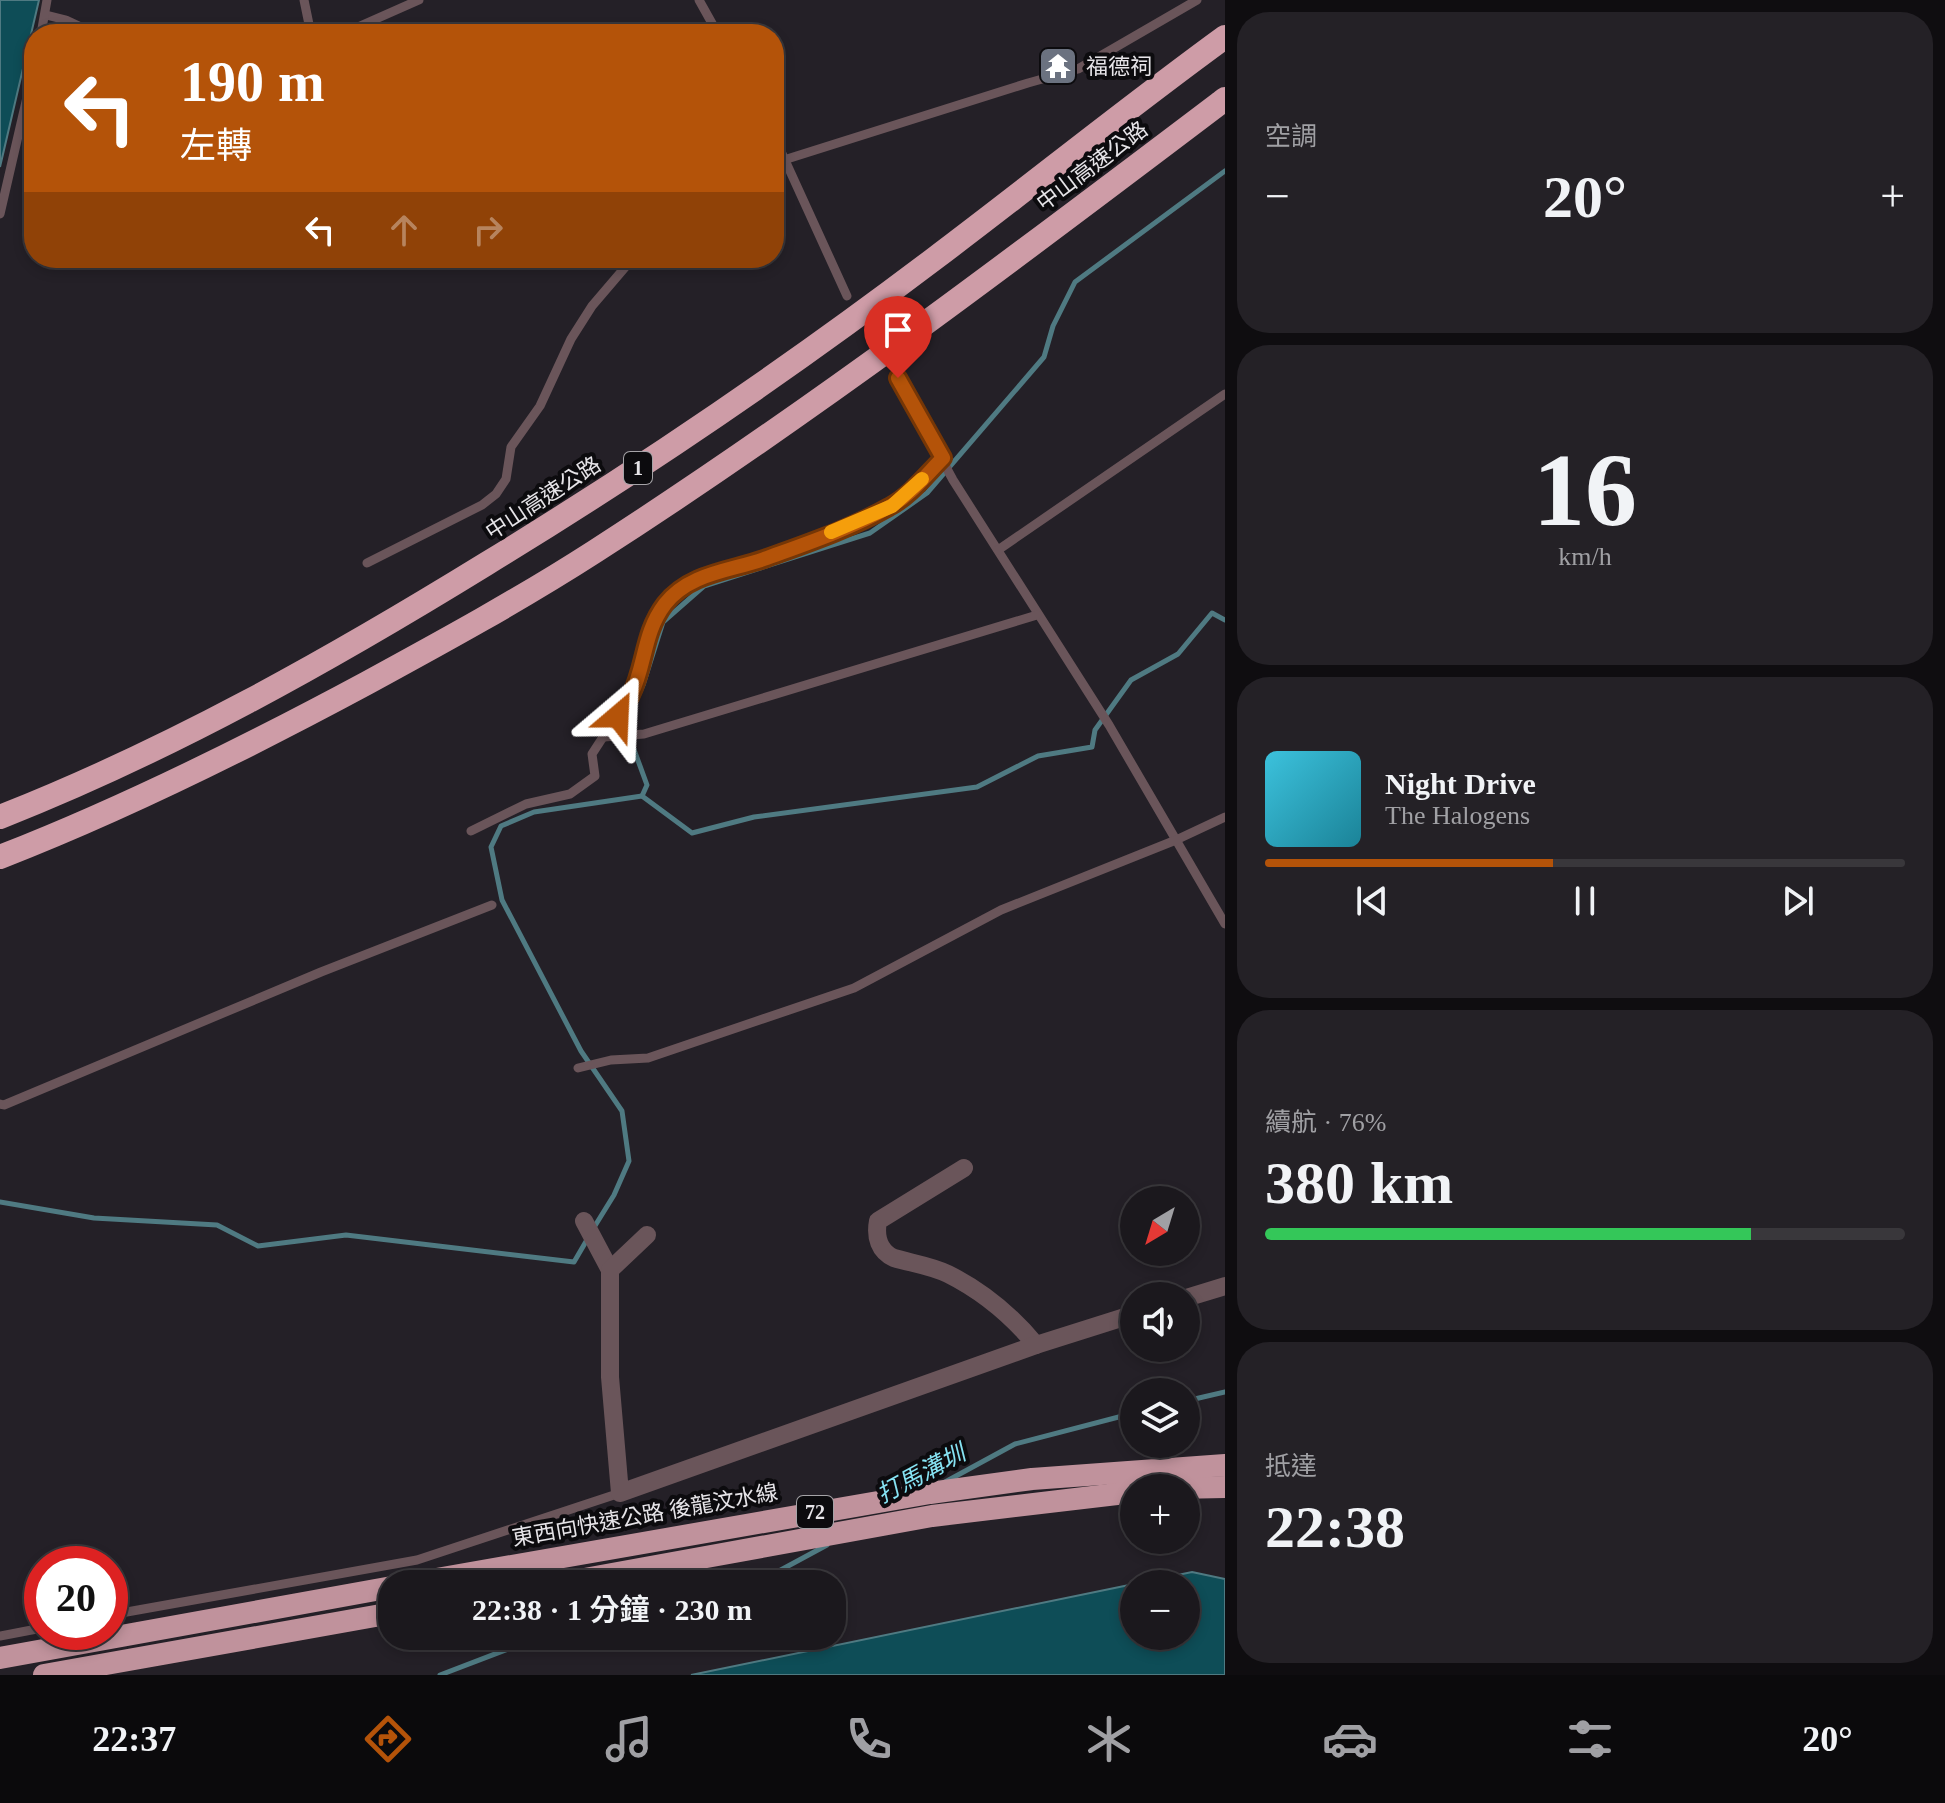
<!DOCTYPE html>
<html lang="zh-TW">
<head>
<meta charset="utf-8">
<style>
	body { margin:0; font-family:"Times New Roman","Noto Sans TC",serif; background:#242126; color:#f1f3f6; height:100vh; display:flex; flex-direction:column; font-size:30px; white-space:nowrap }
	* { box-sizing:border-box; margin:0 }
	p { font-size:26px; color:#a0a0a4 }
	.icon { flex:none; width:44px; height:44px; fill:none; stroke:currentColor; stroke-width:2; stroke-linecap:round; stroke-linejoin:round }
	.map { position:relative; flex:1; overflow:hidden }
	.sheet { display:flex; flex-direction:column; gap:12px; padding:12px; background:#0f0d10; width:720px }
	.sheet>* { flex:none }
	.guide { position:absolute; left:24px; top:24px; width:760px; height:244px; border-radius:32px; box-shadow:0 4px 12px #0003,0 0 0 2px #39373b; background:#b45309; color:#fff; overflow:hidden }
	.needle { width:52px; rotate:218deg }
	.controls { position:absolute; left:1120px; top:1186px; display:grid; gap:16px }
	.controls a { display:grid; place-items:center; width:80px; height:80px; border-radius:50%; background:#1b181d; box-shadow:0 4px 12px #0003,0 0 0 2px #39373b; font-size:40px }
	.speed { position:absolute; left:24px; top:1546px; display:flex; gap:16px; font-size:40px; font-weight:700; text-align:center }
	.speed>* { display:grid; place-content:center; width:104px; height:104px; border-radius:50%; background:#1b181d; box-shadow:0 4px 12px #0003,0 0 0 2px #39373b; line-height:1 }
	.speed .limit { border:12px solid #d22; background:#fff; color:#111 }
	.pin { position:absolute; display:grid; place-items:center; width:68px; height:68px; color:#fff; margin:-82px -34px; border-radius:50% 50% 50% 0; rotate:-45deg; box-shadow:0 0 8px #0007 }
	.pin .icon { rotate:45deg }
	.me { position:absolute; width:88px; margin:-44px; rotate:26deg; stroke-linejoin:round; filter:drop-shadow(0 0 6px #0008) }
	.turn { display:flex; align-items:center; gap:28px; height:168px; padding:0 24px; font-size:36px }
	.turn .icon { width:104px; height:104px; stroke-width:2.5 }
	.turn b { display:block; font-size:56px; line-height:68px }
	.lanes { display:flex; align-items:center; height:76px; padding:0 24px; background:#0003; justify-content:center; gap:40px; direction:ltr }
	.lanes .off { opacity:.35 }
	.big { font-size:60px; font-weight:600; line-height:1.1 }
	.sheet .widget { flex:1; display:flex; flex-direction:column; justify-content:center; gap:12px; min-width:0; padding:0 28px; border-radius:32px; background:#242126 }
	.sheet .dial { align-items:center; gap:0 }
	.dial b { font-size:104px; line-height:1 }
	.song { display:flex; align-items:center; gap:24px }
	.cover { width:96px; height:96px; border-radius:12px; background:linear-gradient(135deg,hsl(190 70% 55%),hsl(190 70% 35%)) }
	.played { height:8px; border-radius:4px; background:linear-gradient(90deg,#b45309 45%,#39373b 45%) }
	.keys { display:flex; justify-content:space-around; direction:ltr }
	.heat { display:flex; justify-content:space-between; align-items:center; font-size:44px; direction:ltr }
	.charge { height:12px; border-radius:6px; background:linear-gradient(90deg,#34c759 76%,#39373b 0) }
	.trip { position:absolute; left:378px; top:1570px; width:468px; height:80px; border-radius:32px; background:#1b181d; box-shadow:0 4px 12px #0003,0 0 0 2px #39373b; font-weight:600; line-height:80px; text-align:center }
	.dock { display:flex; height:128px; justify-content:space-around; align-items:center; background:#0b0a0c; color:#a0a0a4 }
	.dock .icon { width:56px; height:56px }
	.dock .on { color:#b45309 }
	.dock b { font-size:36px; color:#f1f3f6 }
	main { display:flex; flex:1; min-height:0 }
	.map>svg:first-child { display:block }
</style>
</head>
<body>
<main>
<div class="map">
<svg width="1225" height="1675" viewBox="0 0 1225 1675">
	<rect width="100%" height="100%" fill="#242027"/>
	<g fill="#0e4d57" stroke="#4f7a82" stroke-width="2">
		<path d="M0 0H39L0 167Z"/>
		<path d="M1192 1572 1225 1579V1675H691L1134 1584V1636H1186V1584H1134Z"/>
	</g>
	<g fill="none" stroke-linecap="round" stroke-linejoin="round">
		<g stroke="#4f7a82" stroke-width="5">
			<path d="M642 796 647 785 625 725 643 685 663 622 704 586 870 533 927 493 1044 357 1053 326 1075 282 1225 171"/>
			<path d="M0 1202 94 1218 217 1225 258 1246 346 1235 574 1262 588 1238"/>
			<path d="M593 1229 614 1195 629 1161 622 1111 581 1051 502 900 491 847 501 826 534 812 642 796 692 833 754 817 977 787 1038 756 1092 747 1095 730 1131 680 1178 654 1212 613 1225 620"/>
			<path d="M1186 1401 1225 1392"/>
			<path d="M945 1482 1015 1444 1134 1413"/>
			<path d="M733 1584 777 1572 827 1545"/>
			<path d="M440 1675 542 1636"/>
		</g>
		<g stroke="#6a555a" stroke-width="9">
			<path d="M304 0 311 34"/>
			<path d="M699 0 718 34"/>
			<path d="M46 15 66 20 96 34"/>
			<path d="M41 34 47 0"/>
			<path d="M342 34 419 0"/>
			<path d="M774 136 847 296"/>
			<path d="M774 166 787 159 1028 83 1078 69 1197 0"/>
			<path d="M0 214 34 67"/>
			<path d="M898 378 953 480 1109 725 1225 924"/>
			<path d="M998 550 1225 394"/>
			<path d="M367 563 482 505 496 494 506 479 511 447 540 406 571 339 592 306 633 258"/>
			<path d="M604 737 644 734 1037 615"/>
			<path d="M471 831 526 804 570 794 595 776 592 754 631 694 649 629 666 603 680 589 715 572 762 559 869 517 892 506 909 493 943 458"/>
			<path d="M578 1068 611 1060 648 1058 854 988 1001 910 1176 840 1225 817"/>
			<path d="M0 1104 4 1105 321 972 492 905"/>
			<path d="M110 1615 417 1560 620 1493"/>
			<path d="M0 1636 42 1628"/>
		</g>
		<g stroke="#6a555a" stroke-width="18">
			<path d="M964 1168 878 1221C875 1237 879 1251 894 1258 911 1263 932 1266 948 1274 982 1291 1012 1316 1036 1345"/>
			<path d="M584 1221 610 1270"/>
			<path d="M647 1235 610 1270V1377L620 1493 1036 1345 1134 1314"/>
			<path d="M1186 1298 1225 1286"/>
		</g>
		<g stroke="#c0929c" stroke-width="22">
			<path d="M1175 1488 1225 1487"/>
			<path d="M408 1584 930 1493 1032 1479 1225 1465"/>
			<path d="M557 1584 932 1516 1134 1492"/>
			<path d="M0 1658 392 1587"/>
			<path d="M44 1675 392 1613"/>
		</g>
		<g stroke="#ce9ca7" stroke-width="24">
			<path d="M0 817C170 750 330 660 486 564 640 470 790 368 934 259 1031 186 1126 109 1225 37"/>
			<path d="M0 857C126 808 248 747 367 683 444 641 521 599 594 552 812 412 1019 255 1225 99"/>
		</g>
	</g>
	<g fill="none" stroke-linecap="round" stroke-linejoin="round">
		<g stroke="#753606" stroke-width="20">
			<path id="route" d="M618 716C622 709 628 702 631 695 646 664 643 633 665 604 689 573 730 571 764 559 805 544 850 529 889 507 910 496 926 475 943 458L898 378"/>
		</g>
		<use href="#route" stroke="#b45309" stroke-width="14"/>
		<path stroke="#f59e0b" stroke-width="14" d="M831 532 892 506 922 479"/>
	</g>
	<defs>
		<g id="temple-square" transform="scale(2)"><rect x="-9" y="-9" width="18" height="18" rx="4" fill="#6b7280" stroke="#0c0b0e"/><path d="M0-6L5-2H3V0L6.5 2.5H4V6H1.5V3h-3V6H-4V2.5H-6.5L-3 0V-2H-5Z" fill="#fff"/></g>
	</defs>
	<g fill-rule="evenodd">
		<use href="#temple-square" x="1058" y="66"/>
	</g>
	<g text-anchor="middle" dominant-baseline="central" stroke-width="8" stroke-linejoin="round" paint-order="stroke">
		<g fill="#0c0b0e" stroke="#a5a3a7" stroke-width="2">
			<rect x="624" y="452" width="28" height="32" rx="6"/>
			<rect x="797" y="1496" width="36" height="32" rx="6"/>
		</g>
		<g font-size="20" font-weight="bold" fill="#e6e4e8">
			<text x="638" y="468">1</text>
			<text x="815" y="1512">72</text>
		</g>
		<g font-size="22" fill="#e6e4e8" stroke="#0c0b0e" text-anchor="start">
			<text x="1086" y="66">福德祠</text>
		</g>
		<g font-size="22" fill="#e6e4e8" stroke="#0c0b0e">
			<text transform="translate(1092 166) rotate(-37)">中山高速公路</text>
			<text transform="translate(543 498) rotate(-33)">中山高速公路</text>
			<text transform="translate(645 1515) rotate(-10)">東西向快速公路 後龍汶水線</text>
		</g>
		<g font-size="24" font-style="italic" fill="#86e3f3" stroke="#0c0b0e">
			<text transform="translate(921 1474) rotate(-28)">打馬溝圳</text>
		</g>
	</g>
</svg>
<div class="controls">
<a><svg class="needle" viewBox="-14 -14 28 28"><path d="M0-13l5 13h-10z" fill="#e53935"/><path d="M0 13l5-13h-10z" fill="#a0a0a4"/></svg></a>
<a><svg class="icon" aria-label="sound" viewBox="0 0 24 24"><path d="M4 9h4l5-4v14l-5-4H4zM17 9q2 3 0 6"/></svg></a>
<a><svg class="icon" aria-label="layers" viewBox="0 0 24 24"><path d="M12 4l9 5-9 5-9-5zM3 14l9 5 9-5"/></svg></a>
<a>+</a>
<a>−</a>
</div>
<div class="speed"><div class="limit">20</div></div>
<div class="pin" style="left:898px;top:378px;background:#d93025"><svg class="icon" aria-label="arrive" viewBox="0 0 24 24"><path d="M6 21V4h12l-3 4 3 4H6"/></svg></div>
<svg class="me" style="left:618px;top:716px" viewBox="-20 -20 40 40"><path d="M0-17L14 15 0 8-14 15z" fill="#b45309" stroke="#fff" stroke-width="4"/></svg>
<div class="trip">22:38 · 1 分鐘 · 230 m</div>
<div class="guide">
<div class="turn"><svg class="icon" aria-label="left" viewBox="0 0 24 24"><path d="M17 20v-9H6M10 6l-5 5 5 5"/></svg><div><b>190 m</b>左轉</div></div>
<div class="lanes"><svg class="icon" aria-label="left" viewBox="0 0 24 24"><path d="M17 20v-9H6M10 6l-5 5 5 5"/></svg><svg class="icon off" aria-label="ahead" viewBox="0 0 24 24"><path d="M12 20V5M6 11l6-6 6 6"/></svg><svg class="icon off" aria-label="right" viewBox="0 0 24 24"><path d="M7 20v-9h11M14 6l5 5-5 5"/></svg></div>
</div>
</div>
<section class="sheet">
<div class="widget"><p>空調</p>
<div class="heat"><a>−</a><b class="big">20°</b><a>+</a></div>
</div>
<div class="widget dial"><b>16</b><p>km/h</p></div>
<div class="widget">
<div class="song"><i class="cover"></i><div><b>Night Drive</b><p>The Halogens</p></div></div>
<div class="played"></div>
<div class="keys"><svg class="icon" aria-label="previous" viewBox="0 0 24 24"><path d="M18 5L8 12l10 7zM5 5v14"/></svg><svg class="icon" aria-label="pause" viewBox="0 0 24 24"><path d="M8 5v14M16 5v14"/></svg><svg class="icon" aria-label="next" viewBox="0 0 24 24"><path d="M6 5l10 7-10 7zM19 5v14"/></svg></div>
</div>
<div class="widget"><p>續航 · 76%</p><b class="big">380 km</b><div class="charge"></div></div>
<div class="widget"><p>抵達</p><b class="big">22:38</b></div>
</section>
</main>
<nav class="dock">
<b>22:37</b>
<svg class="icon on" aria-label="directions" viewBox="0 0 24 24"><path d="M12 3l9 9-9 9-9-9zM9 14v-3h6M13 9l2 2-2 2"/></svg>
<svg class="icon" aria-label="music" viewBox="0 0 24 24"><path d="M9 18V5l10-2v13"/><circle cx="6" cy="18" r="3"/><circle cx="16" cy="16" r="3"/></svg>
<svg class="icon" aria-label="phone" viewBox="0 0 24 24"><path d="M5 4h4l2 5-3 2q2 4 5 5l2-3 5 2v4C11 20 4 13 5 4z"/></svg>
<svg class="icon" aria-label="climate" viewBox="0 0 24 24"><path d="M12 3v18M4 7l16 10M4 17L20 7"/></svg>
<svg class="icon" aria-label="car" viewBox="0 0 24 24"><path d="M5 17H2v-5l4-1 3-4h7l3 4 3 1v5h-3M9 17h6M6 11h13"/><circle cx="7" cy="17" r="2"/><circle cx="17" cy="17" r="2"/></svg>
<svg class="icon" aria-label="filters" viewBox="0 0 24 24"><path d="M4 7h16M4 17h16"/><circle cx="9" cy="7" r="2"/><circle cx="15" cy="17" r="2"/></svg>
<b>20°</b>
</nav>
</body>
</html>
